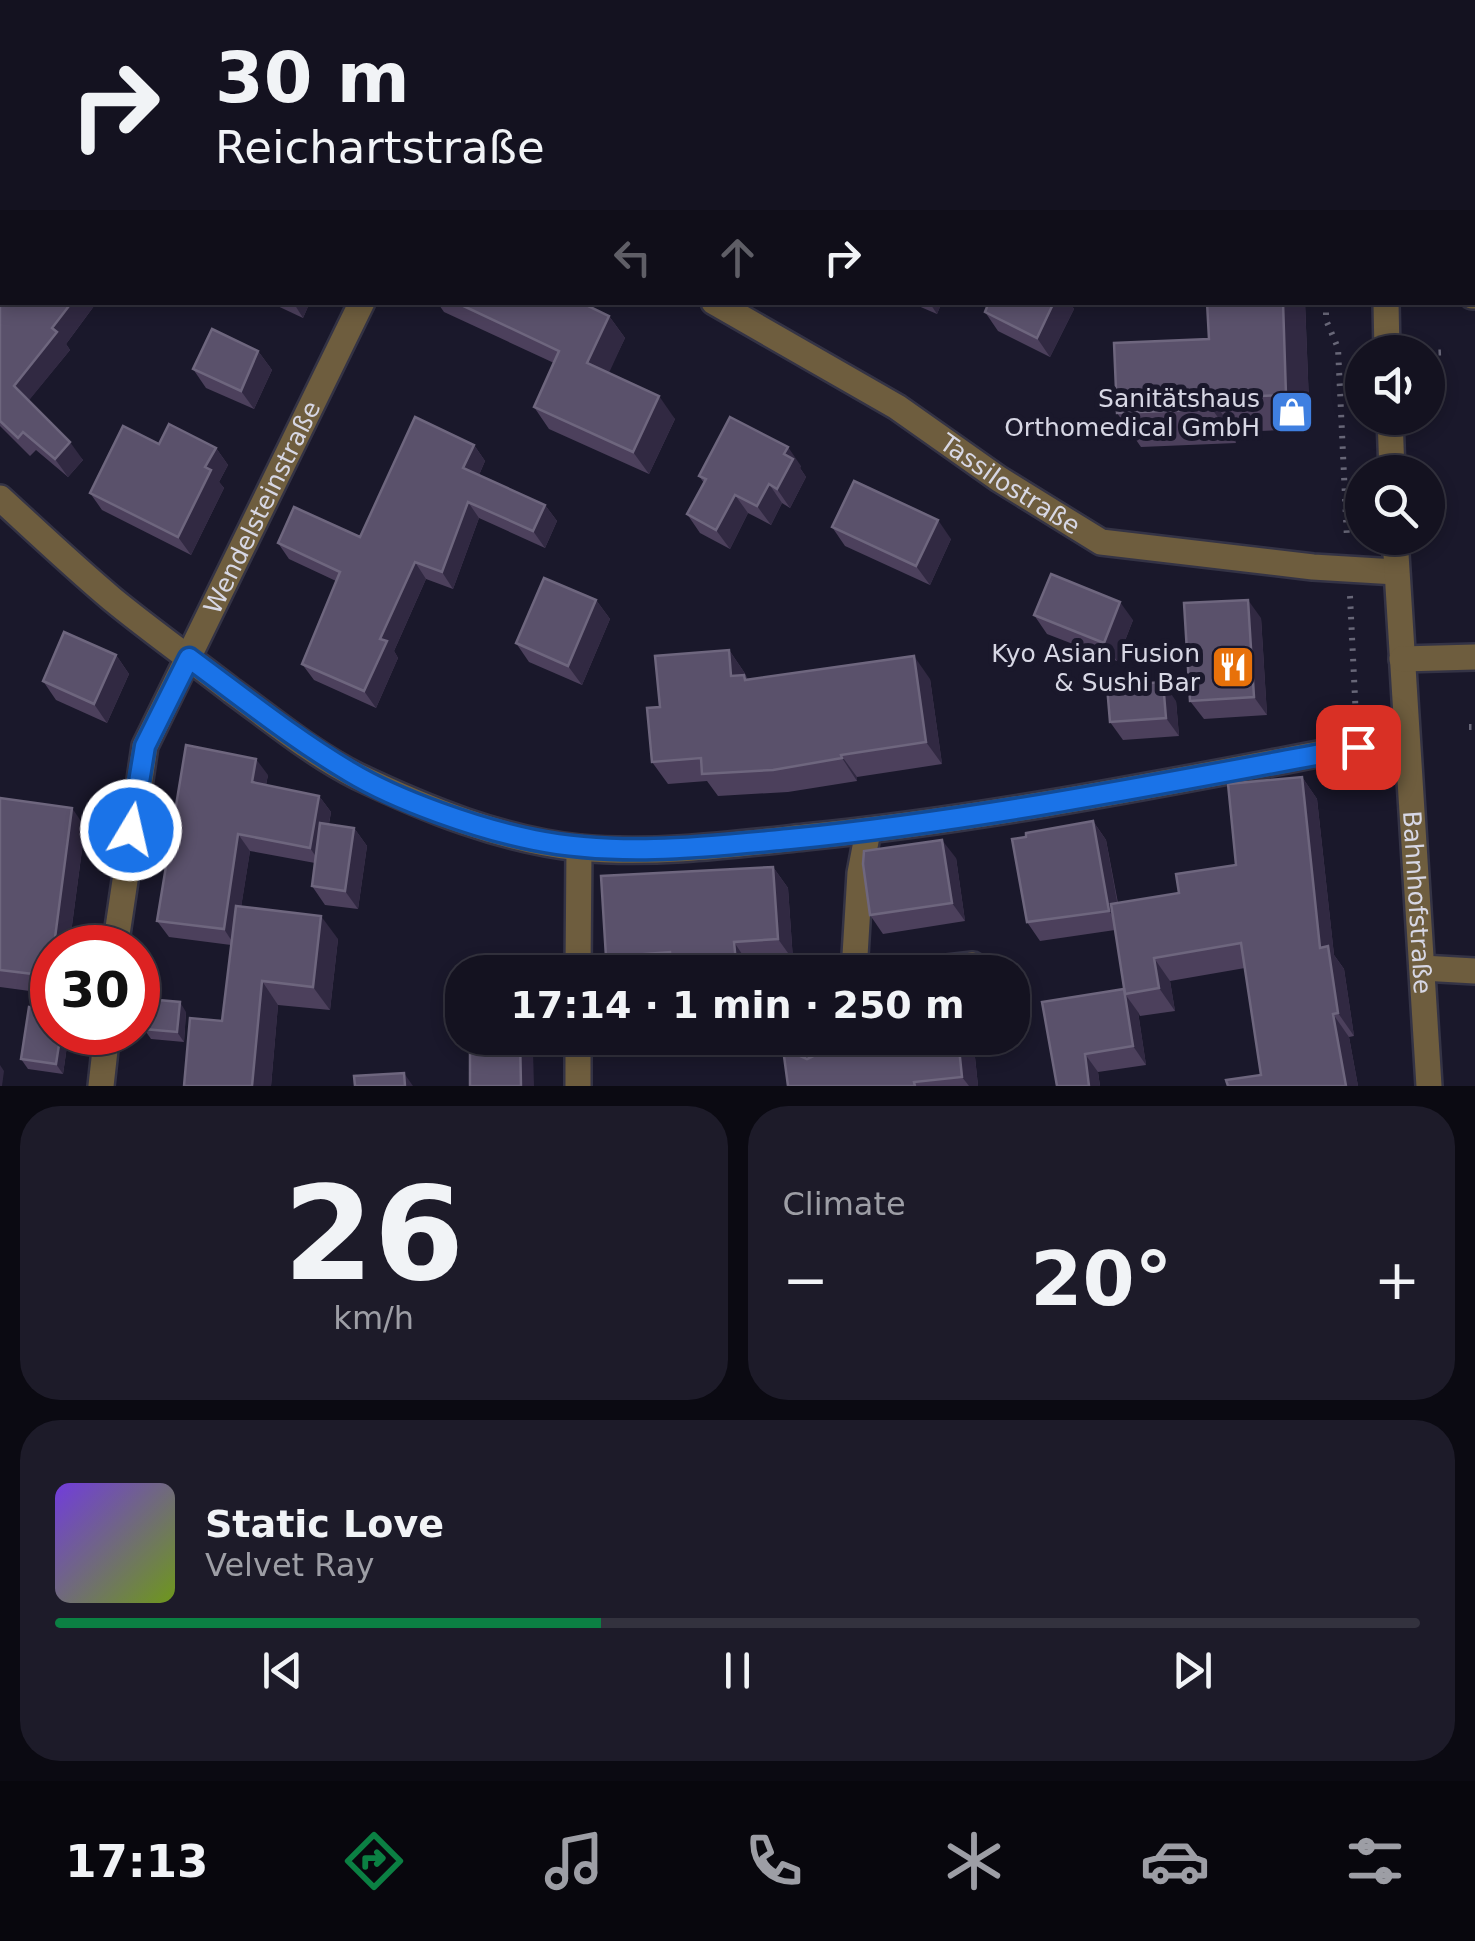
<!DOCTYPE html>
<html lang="en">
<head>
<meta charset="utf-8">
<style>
	body { margin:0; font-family:"DejaVu Sans",sans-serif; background:#1d1b29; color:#f1f3f6; height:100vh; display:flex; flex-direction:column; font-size:38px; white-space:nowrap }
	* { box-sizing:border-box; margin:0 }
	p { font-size:32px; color:#9d9ea5 }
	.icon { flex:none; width:55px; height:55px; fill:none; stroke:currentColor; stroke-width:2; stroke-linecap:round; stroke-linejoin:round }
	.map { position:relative; height:1086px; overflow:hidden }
	.side { display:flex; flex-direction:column; gap:20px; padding:20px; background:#0b0a12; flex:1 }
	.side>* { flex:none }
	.top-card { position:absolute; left:0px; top:0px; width:1475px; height:305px; box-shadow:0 5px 15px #0003,0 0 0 2px #33323e; background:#141220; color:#f1f3f6; overflow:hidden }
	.controls { position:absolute; left:1345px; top:335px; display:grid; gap:20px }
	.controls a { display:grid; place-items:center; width:100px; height:100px; border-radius:50%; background:#141220; box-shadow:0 5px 15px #0003,0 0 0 2px #33323e; font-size:50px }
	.speed { position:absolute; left:30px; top:925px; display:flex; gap:20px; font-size:50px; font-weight:700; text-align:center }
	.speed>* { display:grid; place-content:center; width:130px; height:130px; border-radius:50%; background:#141220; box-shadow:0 5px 15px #0003,0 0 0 2px #33323e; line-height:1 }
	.speed .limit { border:15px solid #d22; background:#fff; color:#111 }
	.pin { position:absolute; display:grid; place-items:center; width:85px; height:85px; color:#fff; margin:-42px; border-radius:20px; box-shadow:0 5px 15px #0006 }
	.me { position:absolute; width:110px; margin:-55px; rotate:9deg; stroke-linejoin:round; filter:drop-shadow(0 0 8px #0008) }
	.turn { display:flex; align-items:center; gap:35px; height:210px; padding:0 50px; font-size:45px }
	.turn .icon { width:130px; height:130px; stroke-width:2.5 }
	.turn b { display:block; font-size:70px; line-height:85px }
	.lanes { display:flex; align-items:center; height:95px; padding:0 50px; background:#0003; justify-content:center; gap:50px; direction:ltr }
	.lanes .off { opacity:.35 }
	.big { font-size:75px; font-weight:700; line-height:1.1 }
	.side .tile { flex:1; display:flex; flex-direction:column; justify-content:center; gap:15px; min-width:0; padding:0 35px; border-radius:40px; background:#1d1b29 }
	.side .dial { align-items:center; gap:0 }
	.dial b { font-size:130px; line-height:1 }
	.song { display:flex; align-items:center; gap:30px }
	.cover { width:120px; height:120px; border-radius:15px; background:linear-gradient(135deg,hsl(260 70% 55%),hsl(80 70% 35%)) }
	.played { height:10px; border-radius:5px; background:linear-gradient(90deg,#0b8043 40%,#33323e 40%) }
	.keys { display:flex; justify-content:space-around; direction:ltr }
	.heat { display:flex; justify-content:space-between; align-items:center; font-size:55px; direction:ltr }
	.side .tiles { flex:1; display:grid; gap:20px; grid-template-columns:1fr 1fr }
	.tile:last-child { grid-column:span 2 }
	.trip { position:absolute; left:445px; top:955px; width:585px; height:100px; border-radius:40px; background:#141220; box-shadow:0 5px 15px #0003,0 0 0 2px #33323e; font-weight:700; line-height:100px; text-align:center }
	.dock { display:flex; height:160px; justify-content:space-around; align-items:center; background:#08070d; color:#9d9ea5 }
	.dock .icon { width:70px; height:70px }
	.dock .selected { color:#0b8043 }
	.dock b { font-size:45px; color:#f1f3f6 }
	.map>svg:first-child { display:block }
</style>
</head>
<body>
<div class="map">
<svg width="1475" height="1086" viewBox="0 0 1475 1086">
	<rect width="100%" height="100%" fill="#1a182b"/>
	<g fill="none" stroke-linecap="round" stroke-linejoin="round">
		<g stroke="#343345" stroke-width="30">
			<g id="minor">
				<path d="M252 0 256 2"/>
				<path d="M1376 0V2"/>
				<path d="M514 2 515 0"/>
				<path d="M1472 296H1475"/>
				<path id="s1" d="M714 302 897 407 999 479 1101 542 1313 567 1396 572"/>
				<path d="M1386 302 1387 352"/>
				<path d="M1390 418 1392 472"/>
				<path d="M0 498C37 532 74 567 112 599 151 631 192 660 232 691 272 720 313 754 357 776 426 809 502 840 579 848 653 855 731 845 805 837 995 818 1184 779 1371 744L1407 743"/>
				<path id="s2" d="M1395 538 1429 1086"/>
				<path d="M1402 659 1475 657"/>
				<path id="s3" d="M115 948 145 746 362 302"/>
				<path d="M1422 968 1475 971"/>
				<path d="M578 972 579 848"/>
				<path d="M854 972 860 873 868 831"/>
				<path d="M913 972 973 965"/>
				<path d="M820 1038 824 1068"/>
				<path d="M101 1086 107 1032"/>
				<path d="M578 1086V1038"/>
			</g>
		</g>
		<g stroke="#686778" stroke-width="6" stroke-dasharray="2.5 8" stroke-linecap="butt">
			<path d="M1315 0V2"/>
			<path d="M1326 302V320L1338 348 1347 539"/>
			<path d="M1428 353 1449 352"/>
			<path d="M1350 596 1356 718"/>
			<path d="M1469 727H1475"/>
		</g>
		<use href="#minor" stroke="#6e5d3e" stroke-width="25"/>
	</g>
	<g fill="#4c405c">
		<path d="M1000 0H1285V2H1001Z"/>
		<path d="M0 267 2 302H97L66 344 70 350 28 401 83 460 68 477 36 450 30 456 0 426Z"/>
		<path d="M269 302H310L303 318Z"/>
		<path d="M437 302H580L609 316 625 338 608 373 675 419 649 474 549 429 534 407 554 363 444 312Z"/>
		<path d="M909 302H942L937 314Z"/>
		<path d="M989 302H1069L1074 309 1050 357 998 331 985 312Z"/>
		<path d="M1207 302H1305L1310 429 1235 432 1236 443 1141 447 1117 413 1209 339Z"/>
		<path d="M258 351 272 370 254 409 206 388 193 369Z"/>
		<path d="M159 444 216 448 228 465 219 482 224 488 191 555 102 510 90 493Z"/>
		<path d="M474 445 485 461 479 475 545 505 557 521 545 548 479 518 453 589 426 579 394 651 398 658 376 708 314 680 302 664 336 581 289 559 278 543 360 537Z"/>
		<path d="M801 466 800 468 806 477 790 508 782 503 771 525 748 513 730 549 700 533 687 514 704 483 699 476Z"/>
		<path d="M832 527 951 539 930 585 845 546Z"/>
		<path d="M596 600 610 619 582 685 529 662 516 643Z"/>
		<path d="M1034 615 1133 620 1117 661 1047 634Z"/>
		<path d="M1261 618 1267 715 1204 719 1190 701Z"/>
		<path d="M729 650 744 672 748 680 930 679 942 764 857 777V781L788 792 718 796 707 781 668 784 652 762 660 707Z"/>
		<path d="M116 655 129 674 107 723 56 700 43 681Z"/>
		<path d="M1176 701 1179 736 1123 740 1110 722Z"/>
		<path d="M268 775 266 785 319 796 331 812 329 824 354 828 367 846 358 909 325 905 312 886 315 863 250 851 241 907 338 939 330 1010 278 1005 271 1086H184L222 1021 231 945 169 937 157 921Z"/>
		<path d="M1302 777 1317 799 1334 955 1344 969 1354 1036 1349 1037 1358 1086H1228L1261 1075 1245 968 1170 981 1175 1011 1140 1016 1138 1012 1146 1065 1098 1072 1100 1086H1057L1124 990 1115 930 1040 941 1027 922 1093 821 1106 840 1118 903 1179 893 1236 865Z"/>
		<path d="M0 798 85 827 69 948H52V994L0 987Z"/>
		<path d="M956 858 965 921 883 934 870 915Z"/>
		<path d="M773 867 788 888 793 960 748 963 749 972H617L606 957Z"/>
		<path d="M186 1012 184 1042 151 1039 144 1029Z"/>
		<path d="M52 1032H69L63 1074 28 1069 21 1059Z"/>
		<path d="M973 1038 978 1086H788L807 1059Z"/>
	</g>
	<g fill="#312942">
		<path d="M51 0H72L70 2H53Z"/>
		<path d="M444 0H469L467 2H442Z"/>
		<path d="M663 0H683L682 2H663Z"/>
		<path d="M1241 0H1258L1259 2H1241Z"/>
		<path d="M72 302H97L66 344 70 350 26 404 14 386 52 328Z"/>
		<path d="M293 302H310L303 318Z"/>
		<path d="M929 302H942L937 314Z"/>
		<path d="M1054 302H1069L1074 309 1050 357 1037 338Z"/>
		<path d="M1283 302H1305L1310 429 1286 395Z"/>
		<path d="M609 316 625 338 603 386 587 363Z"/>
		<path d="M258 351 272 370 254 409 241 391Z"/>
		<path d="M659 396 675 419 649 474 633 452Z"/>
		<path d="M1211 398 1235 432 1236 443 1212 409Z"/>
		<path d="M70 442 83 460 68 477 55 459Z"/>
		<path d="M474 445 485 461 475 484 463 468Z"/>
		<path d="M788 447 801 466 800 468 806 477 790 508 777 489 784 454Z"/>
		<path d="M216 448 228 465 219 482 224 488 191 555 178 537 205 467Z"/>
		<path d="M769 484 782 503 771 525 757 506Z"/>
		<path d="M735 495 748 513 730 549 716 530Z"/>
		<path d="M468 502 479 518 453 589 442 572Z"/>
		<path d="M545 505 557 521 545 548 533 531Z"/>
		<path d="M938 520 951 539 930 585 916 566Z"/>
		<path d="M415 562 426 579 394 651 398 658 376 708 364 691 380 639Z"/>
		<path d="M596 600 610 619 582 685 568 666Z"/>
		<path d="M1248 600 1261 618 1267 715 1254 697Z"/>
		<path d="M1120 602 1133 620 1117 661 1104 643Z"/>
		<path d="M729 650 744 672 745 675 760 697 731 676Z"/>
		<path d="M116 655 129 674 107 723 94 704Z"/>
		<path d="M914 656 930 679 942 764 926 742Z"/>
		<path d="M1163 682 1176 701 1179 736 1166 718Z"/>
		<path d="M841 755 857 777V781L842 758Z"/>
		<path d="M256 759 268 775 263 799 252 782Z"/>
		<path d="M1302 777 1317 799 1334 955 1344 969 1354 1036 1338 1013 1320 948Z"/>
		<path d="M319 796 331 812 321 864 310 848Z"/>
		<path d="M72 808 85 827 69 948H53Z"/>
		<path d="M1093 821 1106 840 1122 929 1109 911Z"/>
		<path d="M354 828 367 846 358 909 345 891Z"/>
		<path d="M238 834 250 851 235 946 224 929Z"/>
		<path d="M942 840 956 858 965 921 952 903Z"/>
		<path d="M773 867 788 888 793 960 778 939Z"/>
		<path d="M321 916 338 939 330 1010 313 987Z"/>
		<path d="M734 942 748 963 749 972H737Z"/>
		<path d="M1154 958 1170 981 1175 1011 1159 988Z"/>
		<path d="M262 981 278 1005 271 1086H252Z"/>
		<path d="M1125 994 1138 1012 1146 1065 1133 1046Z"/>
		<path d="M180 1002 186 1012 184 1042 177 1032Z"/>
		<path d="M1333 1014 1349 1037 1358 1086H1346Z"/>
		<path d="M61 1032H69L63 1074 56 1064Z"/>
		<path d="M520 1038H523L533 1052 534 1086H521Z"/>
		<path d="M958 1038H973L978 1086H969L962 1077Z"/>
		<path d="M1085 1054 1098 1072 1100 1086H1089Z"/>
		<path d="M0 1065 4 1071 2 1086H0Z"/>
		<path d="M404 1073 413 1086H405Z"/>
	</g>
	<g fill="#5a516b" stroke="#6e667e" stroke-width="2.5">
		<path d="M121 0H141L144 2H119Z"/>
		<path d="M421 0H444L442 2H424Z"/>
		<path d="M602 0H663V2H601Z"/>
		<rect x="1069" y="0" width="172" height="2"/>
		<path d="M2 266V302H72L52 328 57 332 14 386 70 442 55 459 23 432 18 438 0 421V267Z"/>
		<path d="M455 302H580L609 316 587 363 659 396 633 452 534 407 559 351Z"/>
		<path d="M989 302H1054L1037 338 985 312Z"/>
		<path d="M1207 302H1283L1286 395 1211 398 1212 409 1117 413 1114 343 1209 339Z"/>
		<path d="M212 329 258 351 241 391 193 369Z"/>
		<path d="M415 417 474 445 463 468 545 505 533 531 468 502 442 572 415 562 380 639 387 641 364 691 302 664 340 572 278 543 294 507 360 537Z"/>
		<path d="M730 417 788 447 784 454 793 459 777 489 769 484 757 506 735 495 716 530 687 514 706 479 699 476Z"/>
		<path d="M169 424 216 448 205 467 211 470 178 537 90 493 123 426 159 444Z"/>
		<path d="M854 481 938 520 916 566 832 527Z"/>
		<path d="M1051 574 1120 602 1104 643 1034 615Z"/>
		<path d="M544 578 596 600 568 666 516 643Z"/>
		<path d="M1248 600 1254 697 1190 701 1184 603Z"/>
		<path d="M64 632 116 655 94 704 43 681Z"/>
		<path d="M729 650 731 676 744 675 745 680 914 656 926 742 841 755 842 758 773 770 702 774 701 758 652 762 647 708 660 707 655 656Z"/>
		<path d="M1163 682 1166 718 1110 722 1107 686Z"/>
		<path d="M186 745 256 759 252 782 319 796 310 848 238 834 224 929 157 921Z"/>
		<path d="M1302 777 1320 948 1328 946 1338 1013 1333 1014 1346 1086H1228L1226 1080 1261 1075 1241 943 1154 958 1159 988 1125 994 1111 904 1179 893 1176 874 1236 865 1228 784Z"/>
		<path d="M0 798 72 808 50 976 0 970Z"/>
		<path d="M1093 821 1109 911 1027 922 1012 839 1026 837V833Z"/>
		<path d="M320 823 354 828 345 891 312 886Z"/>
		<path d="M942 840 952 903 870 915 863 864 864 851Z"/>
		<path d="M773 867 778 939 734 942 737 972H671L670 952 606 957 601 876Z"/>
		<path d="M236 906 321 916 313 987 262 981 252 1086H184L190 1018 222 1021Z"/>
		<path d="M1124 989 1133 1046 1085 1054 1089 1086H1057L1042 1002Z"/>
		<path d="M147 999 180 1002 177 1032 144 1029Z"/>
		<path d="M29 1007 52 1011V1032H61L56 1064 21 1059Z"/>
		<path d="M470 1038H520L521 1086H470Z"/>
		<path d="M821 1038H958L962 1077 914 1082 915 1086H788L784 1056 796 1054 807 1059 822 1052Z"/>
		<path d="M404 1073 405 1086H355L354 1076Z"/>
	</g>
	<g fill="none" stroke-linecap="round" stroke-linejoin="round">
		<g stroke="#114b97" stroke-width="25">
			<path id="route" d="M131 830 145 746 189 658C242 697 293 738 350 772 398 801 479 829 534 840 618 857 706 847 790 839 981 820 1170 782 1358 747"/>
		</g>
		<use href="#route" stroke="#1a73e8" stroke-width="18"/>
	</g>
	<defs>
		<g id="shop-square" transform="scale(2.25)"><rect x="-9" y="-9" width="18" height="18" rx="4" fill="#3f7fe0" stroke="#1a182b"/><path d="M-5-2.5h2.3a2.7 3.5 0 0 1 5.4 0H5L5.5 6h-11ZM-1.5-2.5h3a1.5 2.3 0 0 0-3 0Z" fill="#fff"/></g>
		<g id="restaurant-square" transform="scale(2.25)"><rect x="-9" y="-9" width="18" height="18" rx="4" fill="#e8710a" stroke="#1a182b"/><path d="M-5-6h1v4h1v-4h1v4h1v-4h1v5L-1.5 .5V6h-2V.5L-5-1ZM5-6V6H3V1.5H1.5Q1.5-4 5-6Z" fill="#fff"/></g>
	</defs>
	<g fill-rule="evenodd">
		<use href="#shop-square" x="1292" y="412"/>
		<use href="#restaurant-square" x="1233" y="667"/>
	</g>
	<g text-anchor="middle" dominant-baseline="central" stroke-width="10" stroke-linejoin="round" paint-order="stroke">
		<g font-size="25" fill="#d7d7e4" stroke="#1a182b" text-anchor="end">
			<text x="1260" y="398">Sanitätshaus<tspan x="1260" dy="29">Orthomedical GmbH</tspan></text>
			<text x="1200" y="653">Kyo Asian Fusion<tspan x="1200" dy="29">&amp; Sushi Bar</tspan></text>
		</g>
		<g font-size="25" fill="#d7d7e4" stroke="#1a182b">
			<text stroke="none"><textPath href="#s1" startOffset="348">Tassilostraße</textPath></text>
			<text stroke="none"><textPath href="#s3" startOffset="470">Wendelsteinstraße</textPath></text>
			<text stroke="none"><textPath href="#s2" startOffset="365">Bahnhofstraße</textPath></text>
		</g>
	</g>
</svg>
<div class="controls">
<a><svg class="icon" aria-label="sound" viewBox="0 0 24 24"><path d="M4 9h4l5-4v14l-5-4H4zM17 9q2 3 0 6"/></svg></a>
<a><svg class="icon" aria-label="search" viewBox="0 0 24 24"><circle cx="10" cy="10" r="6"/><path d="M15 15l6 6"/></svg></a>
</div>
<div class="speed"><div class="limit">30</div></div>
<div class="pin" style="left:1358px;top:747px;background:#d93025"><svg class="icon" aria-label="arrive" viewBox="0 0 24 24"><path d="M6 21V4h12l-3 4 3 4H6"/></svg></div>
<svg class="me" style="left:131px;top:830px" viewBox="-20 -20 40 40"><circle r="17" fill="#1a73e8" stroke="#fff" stroke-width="3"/><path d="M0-11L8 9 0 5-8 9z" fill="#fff"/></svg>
<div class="trip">17:14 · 1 min · 250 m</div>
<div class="top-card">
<div class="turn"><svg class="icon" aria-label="right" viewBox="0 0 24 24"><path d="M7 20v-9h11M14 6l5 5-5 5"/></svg><div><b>30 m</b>Reichartstraße</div></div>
<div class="lanes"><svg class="icon off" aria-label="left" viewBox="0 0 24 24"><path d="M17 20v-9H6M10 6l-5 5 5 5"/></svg><svg class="icon off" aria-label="ahead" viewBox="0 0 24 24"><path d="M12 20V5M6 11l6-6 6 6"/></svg><svg class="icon" aria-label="right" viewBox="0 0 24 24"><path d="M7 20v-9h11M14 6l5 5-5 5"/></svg></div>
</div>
</div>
<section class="side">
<div class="tiles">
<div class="tile dial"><b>26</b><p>km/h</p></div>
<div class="tile"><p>Climate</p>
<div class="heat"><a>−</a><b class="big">20°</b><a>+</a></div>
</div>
<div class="tile">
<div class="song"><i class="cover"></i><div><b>Static Love</b><p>Velvet Ray</p></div></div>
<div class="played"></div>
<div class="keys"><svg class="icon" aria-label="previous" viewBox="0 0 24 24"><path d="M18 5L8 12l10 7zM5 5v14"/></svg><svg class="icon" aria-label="pause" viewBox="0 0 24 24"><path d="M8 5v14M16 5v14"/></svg><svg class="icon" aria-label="next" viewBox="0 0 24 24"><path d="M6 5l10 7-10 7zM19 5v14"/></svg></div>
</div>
</div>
</section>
<nav class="dock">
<b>17:13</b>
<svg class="icon selected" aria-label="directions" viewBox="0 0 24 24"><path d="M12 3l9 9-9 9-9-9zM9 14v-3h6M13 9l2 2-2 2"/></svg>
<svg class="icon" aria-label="music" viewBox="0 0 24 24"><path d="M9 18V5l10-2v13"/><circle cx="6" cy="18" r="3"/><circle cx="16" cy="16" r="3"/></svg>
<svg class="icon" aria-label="phone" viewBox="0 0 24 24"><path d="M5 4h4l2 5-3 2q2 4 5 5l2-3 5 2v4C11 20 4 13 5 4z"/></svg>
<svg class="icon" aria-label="climate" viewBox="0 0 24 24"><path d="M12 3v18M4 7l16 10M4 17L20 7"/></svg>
<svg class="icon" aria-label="car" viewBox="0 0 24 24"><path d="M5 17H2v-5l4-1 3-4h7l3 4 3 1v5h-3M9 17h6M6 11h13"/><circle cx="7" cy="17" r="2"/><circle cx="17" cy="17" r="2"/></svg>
<svg class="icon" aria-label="filters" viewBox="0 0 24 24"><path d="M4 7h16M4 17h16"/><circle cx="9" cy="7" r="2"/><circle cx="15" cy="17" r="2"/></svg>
</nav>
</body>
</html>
